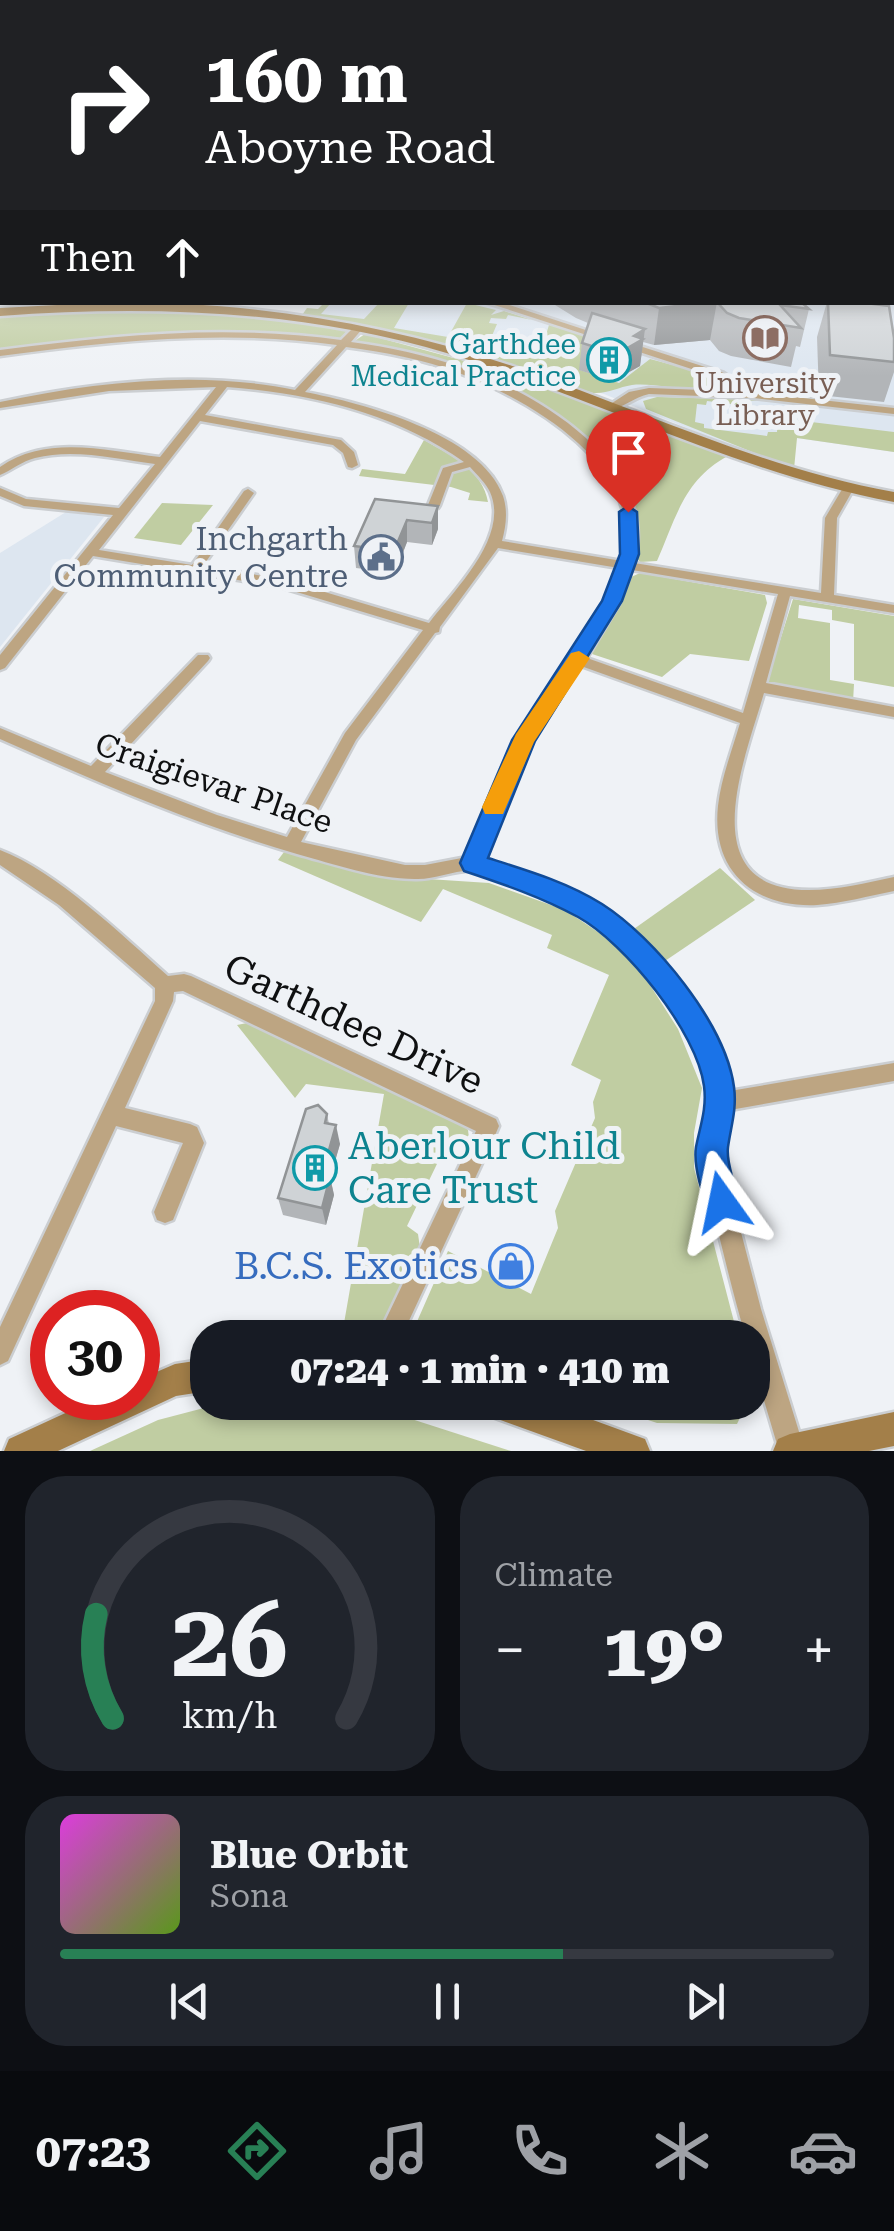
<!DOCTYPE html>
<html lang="en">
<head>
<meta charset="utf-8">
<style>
	body { margin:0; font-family:"Roboto Serif",serif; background:#20242c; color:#f1f3f6; height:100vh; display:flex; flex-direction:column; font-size:38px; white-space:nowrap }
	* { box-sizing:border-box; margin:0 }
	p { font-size:32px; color:#9ea1a6 }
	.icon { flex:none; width:55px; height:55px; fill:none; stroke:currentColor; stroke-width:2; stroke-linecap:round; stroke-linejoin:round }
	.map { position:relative; height:1451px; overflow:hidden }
	.sheet { display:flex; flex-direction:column; gap:25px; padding:25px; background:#0d0f14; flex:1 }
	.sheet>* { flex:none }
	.guide { position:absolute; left:0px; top:0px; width:895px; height:305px; box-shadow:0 5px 15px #0003; background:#202124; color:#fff; overflow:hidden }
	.speed { position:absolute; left:30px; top:1290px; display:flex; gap:20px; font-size:50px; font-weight:700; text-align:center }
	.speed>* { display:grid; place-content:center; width:130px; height:130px; border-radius:50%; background:#171b24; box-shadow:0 5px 15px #0003; line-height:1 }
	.speed .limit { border:15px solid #d22; background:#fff; color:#111 }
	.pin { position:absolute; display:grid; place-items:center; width:85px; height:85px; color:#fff; margin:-102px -42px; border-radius:50% 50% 50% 0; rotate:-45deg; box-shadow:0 0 10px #0007 }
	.pin .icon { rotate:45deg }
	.me { position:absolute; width:110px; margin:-55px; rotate:348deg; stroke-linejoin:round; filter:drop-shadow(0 0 8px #0008) }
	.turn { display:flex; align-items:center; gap:35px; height:210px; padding:0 40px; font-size:45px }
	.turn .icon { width:130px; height:130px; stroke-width:2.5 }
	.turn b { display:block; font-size:70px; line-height:85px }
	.then { display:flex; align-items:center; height:95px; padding:0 40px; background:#0003; gap:20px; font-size:38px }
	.big { font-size:75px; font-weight:800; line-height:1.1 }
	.sheet .widget { flex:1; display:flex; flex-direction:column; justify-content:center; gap:15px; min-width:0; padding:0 35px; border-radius:40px; background:#20242c }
	.sheet .dial { align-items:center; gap:0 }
	.dial svg { height:260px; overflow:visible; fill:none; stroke:#363941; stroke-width:7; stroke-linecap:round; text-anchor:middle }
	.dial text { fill:#f1f3f6; stroke:none }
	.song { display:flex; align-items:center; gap:30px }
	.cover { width:120px; height:120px; border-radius:15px; background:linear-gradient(135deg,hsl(300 70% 55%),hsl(90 70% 35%)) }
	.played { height:10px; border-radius:5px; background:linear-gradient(90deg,#288055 65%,#363941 65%) }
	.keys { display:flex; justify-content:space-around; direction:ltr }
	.heat { display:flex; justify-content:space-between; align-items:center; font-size:55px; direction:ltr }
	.sheet .tiles { flex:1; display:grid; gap:25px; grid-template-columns:1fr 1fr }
	.widget:last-child { grid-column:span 2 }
	.trip { position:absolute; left:190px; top:1320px; width:580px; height:100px; border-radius:40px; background:#171b24; box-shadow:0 5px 15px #0003; font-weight:800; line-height:100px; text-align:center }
	.tab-bar { display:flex; height:160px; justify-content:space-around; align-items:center; background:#090b0e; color:#9ea1a6 }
	.tab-bar .icon { width:70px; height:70px }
	.tab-bar .current { color:#288055 }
	.tab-bar b { font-size:45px; color:#f1f3f6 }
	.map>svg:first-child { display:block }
</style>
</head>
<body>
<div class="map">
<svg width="894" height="1451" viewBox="0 0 894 1451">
	<rect width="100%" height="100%" fill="#eff2f6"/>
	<g fill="#dde6f0">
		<path d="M327 302 894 304V452L797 438 750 454 604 394 432 341 314 317Z"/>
		<path d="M66 512 104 517 0 647V553Z"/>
	</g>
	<g fill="#c0cda2">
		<path d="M313 303H331L321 314 364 319 379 303H409L394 328 448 337 467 303 496 310 491 315 504 311 532 320 508 315 506 319 491 318 489 323 497 324 488 345 541 351 549 325 593 338 580 370 619 383 650 359 699 372 720 385C694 397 661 382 632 385 618 387 608 394 593 393L432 341 302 315 307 308 318 309 322 305Z"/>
		<path d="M189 306 358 328 344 344 174 335 0 353V312Z"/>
		<path d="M365 334 498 370 728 456C684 479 675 520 657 561L640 562 635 556C635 542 637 525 633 510 617 442 528 392 466 371 430 359 388 357 353 342Z"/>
		<path d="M657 397 765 400 748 401 747 406 707 401 706 405 697 404 695 422 704 424V428L767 436 768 432H777L778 418 894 432V452L797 438 794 469 646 409 643 401Z"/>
		<path d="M424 440C450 455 483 470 488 502L468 500 470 493 451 487 359 476 362 469 405 474Z"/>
		<path d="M162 503 213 505 181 545 134 538Z"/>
		<path d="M640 573 765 595 767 603 749 661 690 654 662 677 592 654 629 578Z"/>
		<path d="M793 599 894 616V687L854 680V624L832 620V610L799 605 798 618 830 623V680L854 684 853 702 773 687 767 682Z"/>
		<path d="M284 852 367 875 489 883 565 910 607 938 643 974 678 1029 702 1088 694 1133V1168L738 1337H415L412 1333 448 1251 531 1294 558 1228 555 1211 595 1118 593 1102 601 1080 571 1065 609 975 547 948 552 935 443 889 421 922 278 860Z"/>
		<path d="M720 868 755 900 662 963 631 931Z"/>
		<path d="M252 1022 459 1119 468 1130 470 1146 450 1137 407 1226 418 1234 420 1248 381 1329H343L384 1094 306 1084 295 1098 237 1025Z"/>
		<path d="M223 1403 368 1405 511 1451H90L158 1420Z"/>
		<path d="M597 1403 747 1402V1403L737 1424 657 1423Z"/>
	</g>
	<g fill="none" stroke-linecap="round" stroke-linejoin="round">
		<g stroke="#cbced1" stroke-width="5">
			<g id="street">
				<path d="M485 302H500L607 337 599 339Z"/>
				<path d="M355 326 363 328 351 342C388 347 427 355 463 368 538 393 661 467 634 563L821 593 825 518 844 486 848 485 854 488 837 518 834 595 894 605V613L790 596 766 683 894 707V717L764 693C745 759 690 890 809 890 838 890 866 883 894 877V891C869 896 843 903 817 905 754 908 711 871 718 806 721 778 732 751 740 723L581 666 525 753 483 859C510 867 537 875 563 888 642 927 712 1002 730 1091L894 1063V1081L730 1110 724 1146V1167L761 1309 805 1451H779L752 1360V1338H746C735 1301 726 1264 717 1227 712 1208 706 1188 703 1168 700 1151 706 1133 709 1116 713 1093 706 1071 697 1050 666 969 562 884 475 871 455 869 435 880 415 879 376 879 334 864 297 854 194 824 97 782 0 739V728L91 766 198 655H208L210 658 208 661 105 772 217 815 287 837 345 733 423 630 280 587 93 556 5 668 0 670V655L113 515 24 506 0 496V488L26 499 119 508 155 464C116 459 74 448 35 458 22 461 12 470 0 475V467C47 434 107 451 160 457L216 387 109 391 0 408V402C95 382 199 370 295 390L337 345C225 329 111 341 0 356V350C113 335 228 324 341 340ZM346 347C384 352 423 359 459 373 531 401 648 467 622 561L502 541C506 526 508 511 503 496 481 434 362 403 305 392ZM227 387C310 393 395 413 464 462L443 468 428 505 430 508H438L440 505 452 472 470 467C477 475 486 483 490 492 510 537 454 590 429 623L281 579 203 566 254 493 248 489 244 491 192 565 99 550 200 421 333 445 343 453 348 467 352 468 358 465 354 452 341 440 205 415ZM498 548 619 568C601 632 553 680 519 735 496 773 482 816 467 857L425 865H405L301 842 356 740 435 633 439 632 440 627ZM632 570 778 594 743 713 587 658 619 604Z"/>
				<path d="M621 342H627L724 373 734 380 739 391 894 408V414L754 398 649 394C634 397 621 410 609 409V405L629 392 649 388 729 391 726 384 716 377 621 346Z"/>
				<path d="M0 850C56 871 123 936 168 976L184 974 191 976 496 1119 499 1126 496 1133 401 1338H377L476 1131 183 991 174 992 173 1001 125 1108 190 1124 197 1127 204 1143 173 1220 165 1223 157 1220 154 1212 183 1143 116 1126 8 1361 0 1365V1327L155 1001V988L59 905 0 865Z"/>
			</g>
		</g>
		<g stroke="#cbced1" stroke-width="5">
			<g id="secondary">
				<path d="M114 302C252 302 387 323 518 368 644 411 762 468 894 492V502C739 473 600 400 450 354 304 310 151 305 0 316V308Z"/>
				<path d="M208 1359V1391L176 1396 58 1451H4L9 1439 98 1398H138V1380L175 1364Z"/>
				<path d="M480 1402H544L645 1439 650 1451H586L484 1414Z"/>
				<path d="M894 1412V1446L869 1451H773L778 1439 790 1434Z"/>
			</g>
		</g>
		<use href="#street" fill="#bda582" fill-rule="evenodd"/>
		<use href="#secondary" fill="#a37f49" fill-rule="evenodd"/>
	</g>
	<g fill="#b2b5b8">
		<path d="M555 302H801L809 309 800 347 796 346 791 367 731 356 719 351 710 340 654 345 643 342 640 366 613 381 579 370 582 343 588 323 576 318 555 305Z"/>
		<path d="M827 302H858L894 338V372L884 402 819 395 817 337Z"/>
		<path d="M375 499 438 506V529L432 545 407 542 395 573 356 568 354 546Z"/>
		<path d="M327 1114 329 1124 340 1144 330 1177 334 1195 326 1225 283 1215 278 1198Z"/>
	</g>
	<g fill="#919496">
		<path d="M717 302 710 340 654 345 659 308Z"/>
		<path d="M645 329 640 366 613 381 617 354 634 336Z"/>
		<path d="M438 506V529L432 545V523Z"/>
		<path d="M407 520V542L395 573 394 551Z"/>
		<path d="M336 1125 340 1144 326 1193 322 1175Z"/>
		<path d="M330 1177 334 1195 326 1225 322 1208Z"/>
	</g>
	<g fill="#cfd3d6" stroke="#919496" stroke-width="2.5">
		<path d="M644 302H712L659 308Z"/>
		<path d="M717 302H801L809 309 780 305 801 328 739 318 727 313Z"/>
		<path d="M828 302H858L889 306 894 338V362L830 355Z"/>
		<path d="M592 313 645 329 634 336 643 339 617 354 582 343Z"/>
		<path d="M375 499 438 506 432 523 407 520 394 551 354 546Z"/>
		<path d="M318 1105 327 1114 325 1123 336 1125 322 1175 330 1177 322 1208 278 1198 306 1109Z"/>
	</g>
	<linearGradient id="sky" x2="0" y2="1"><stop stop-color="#85bfe0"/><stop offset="0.46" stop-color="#f8f9fb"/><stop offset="1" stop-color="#f8f9fb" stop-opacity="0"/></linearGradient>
	<rect width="894" height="376" fill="url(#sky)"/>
	<path fill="#1a73e8" stroke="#114b97" stroke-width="2.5" d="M628 506 637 512 639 554 622 601 535 741 488 858C526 870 567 882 602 904 654 937 726 1024 734 1087 737 1109 731 1126 728 1147 725 1170 743 1191 734 1214L722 1219 710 1214C703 1197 693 1166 696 1147 700 1126 707 1109 704 1086 697 1032 625 943 578 917 541 897 503 884 464 871L460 863 512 740 602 601 620 554 619 512Z"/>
	<path fill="#f59e0b" d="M579 651 590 658 534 742 503 814H485L482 807 516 734 571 653Z"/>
	<defs>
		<g id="library-ring" transform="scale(2.25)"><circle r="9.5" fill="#eff2f6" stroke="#8d6e63" stroke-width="1.5"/><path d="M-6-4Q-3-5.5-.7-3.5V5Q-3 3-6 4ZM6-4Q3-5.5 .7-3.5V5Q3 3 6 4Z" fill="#8d6e63"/></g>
		<g id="building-ring" transform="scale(2.25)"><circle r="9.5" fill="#eff2f6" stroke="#0f9aa8" stroke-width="1.5"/><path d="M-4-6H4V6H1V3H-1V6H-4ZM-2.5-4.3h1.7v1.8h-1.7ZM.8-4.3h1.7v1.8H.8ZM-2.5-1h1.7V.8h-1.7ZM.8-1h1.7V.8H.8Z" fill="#0f9aa8"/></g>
		<g id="civic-ring" transform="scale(2.25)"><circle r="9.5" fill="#eff2f6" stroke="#5c6f8a" stroke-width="1.5"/><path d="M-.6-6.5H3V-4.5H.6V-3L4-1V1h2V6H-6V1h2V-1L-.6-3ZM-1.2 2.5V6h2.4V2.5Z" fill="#5c6f8a"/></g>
		<g id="shop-ring" transform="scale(2.25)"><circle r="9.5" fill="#eff2f6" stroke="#3f7fe0" stroke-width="1.5"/><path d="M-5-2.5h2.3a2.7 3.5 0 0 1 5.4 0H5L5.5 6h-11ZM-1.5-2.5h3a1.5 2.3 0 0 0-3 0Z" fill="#3f7fe0"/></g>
	</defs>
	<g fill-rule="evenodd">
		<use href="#library-ring" x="765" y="338"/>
		<use href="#building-ring" x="609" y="360"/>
		<use href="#civic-ring" x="381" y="557"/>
		<use href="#building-ring" x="315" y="1168"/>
		<use href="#shop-ring" x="511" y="1266"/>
	</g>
	<g text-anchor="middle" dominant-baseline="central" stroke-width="10" stroke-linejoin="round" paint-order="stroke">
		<g font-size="28" fill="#0d838f" stroke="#eff2f6" text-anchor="end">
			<text x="576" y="344">Garthdee<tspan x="576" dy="32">Medical Practice</tspan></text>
		</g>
		<g font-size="28" fill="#785e54" stroke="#eff2f6">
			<text x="765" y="383">University<tspan x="765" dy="32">Library</tspan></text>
		</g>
		<g font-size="32" fill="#4e5e75" stroke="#eff2f6" text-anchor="end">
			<text x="348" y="539">Inchgarth<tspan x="348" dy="37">Community Centre</tspan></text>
		</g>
		<g font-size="32" fill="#0f1011" stroke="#eff2f6">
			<text transform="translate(214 783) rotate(19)">Craigievar Place</text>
		</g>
		<g font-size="38" fill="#0f1011" stroke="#eff2f6">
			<text transform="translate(354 1024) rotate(25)">Garthdee Drive</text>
		</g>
		<g font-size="38" fill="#0d838f" stroke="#eff2f6" text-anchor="start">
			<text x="348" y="1146">Aberlour Child<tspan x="348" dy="44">Care Trust</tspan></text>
		</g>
		<g font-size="38" fill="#366cbe" stroke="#eff2f6" text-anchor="end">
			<text x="478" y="1266">B.C.S. Exotics</text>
		</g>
	</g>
</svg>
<div class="speed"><div class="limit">30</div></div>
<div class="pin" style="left:628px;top:512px;background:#d93025"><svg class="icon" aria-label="arrive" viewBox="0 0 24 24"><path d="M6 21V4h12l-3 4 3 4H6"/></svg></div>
<svg class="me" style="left:722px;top:1202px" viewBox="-20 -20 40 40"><path d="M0-17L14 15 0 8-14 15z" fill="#1a73e8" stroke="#fff" stroke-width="4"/></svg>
<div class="trip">07:24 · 1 min · 410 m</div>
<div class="guide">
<div class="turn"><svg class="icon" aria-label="right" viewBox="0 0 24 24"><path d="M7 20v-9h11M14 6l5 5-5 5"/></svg><div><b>160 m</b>Aboyne Road</div></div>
<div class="then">Then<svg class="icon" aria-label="ahead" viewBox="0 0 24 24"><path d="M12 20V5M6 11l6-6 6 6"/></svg></div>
</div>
</div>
<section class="sheet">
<div class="tiles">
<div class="widget dial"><svg viewBox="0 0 100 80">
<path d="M14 69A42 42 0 1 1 86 69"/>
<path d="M14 69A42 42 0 0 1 9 37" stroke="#288055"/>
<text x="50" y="56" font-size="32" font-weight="700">26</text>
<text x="50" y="72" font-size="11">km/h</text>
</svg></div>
<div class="widget"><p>Climate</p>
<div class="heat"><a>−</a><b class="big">19°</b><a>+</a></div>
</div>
<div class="widget">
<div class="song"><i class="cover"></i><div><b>Blue Orbit</b><p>Sona</p></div></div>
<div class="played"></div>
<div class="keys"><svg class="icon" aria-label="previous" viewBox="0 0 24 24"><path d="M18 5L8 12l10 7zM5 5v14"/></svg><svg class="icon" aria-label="pause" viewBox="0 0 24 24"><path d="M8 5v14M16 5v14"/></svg><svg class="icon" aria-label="next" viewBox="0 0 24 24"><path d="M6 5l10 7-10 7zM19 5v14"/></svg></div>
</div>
</div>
</section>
<nav class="tab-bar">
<b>07:23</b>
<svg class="icon current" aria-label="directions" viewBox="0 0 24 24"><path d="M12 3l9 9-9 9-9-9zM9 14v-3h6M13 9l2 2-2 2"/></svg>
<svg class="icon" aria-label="music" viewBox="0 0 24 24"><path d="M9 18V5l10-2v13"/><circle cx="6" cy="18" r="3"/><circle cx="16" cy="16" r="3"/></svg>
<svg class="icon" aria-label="phone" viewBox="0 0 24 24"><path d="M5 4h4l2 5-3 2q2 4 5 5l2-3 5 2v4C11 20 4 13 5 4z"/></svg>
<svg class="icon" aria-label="climate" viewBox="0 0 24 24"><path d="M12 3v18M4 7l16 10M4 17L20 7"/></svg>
<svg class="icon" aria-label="car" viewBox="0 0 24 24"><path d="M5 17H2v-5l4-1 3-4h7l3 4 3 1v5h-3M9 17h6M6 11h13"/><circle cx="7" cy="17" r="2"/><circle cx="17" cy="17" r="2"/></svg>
</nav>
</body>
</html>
